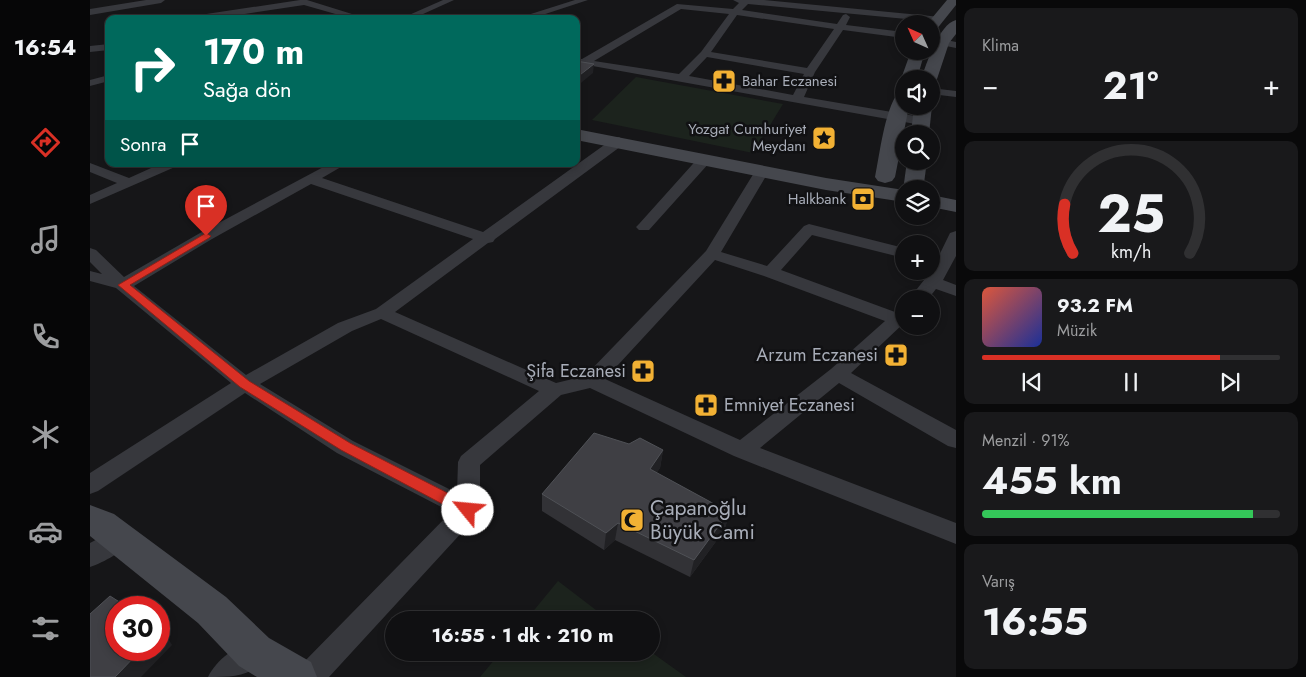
<!DOCTYPE html>
<html lang="tr">
<head>
<meta charset="utf-8">
<style>
	body { margin:0; font-family:Jost,sans-serif; background:#19191b; color:#f1f3f6; height:100vh; display:flex; flex-direction:column; font-size:19px; white-space:nowrap }
	* { box-sizing:border-box; margin:0 }
	p { font-size:16px; color:#9c9d9f }
	.icon { flex:none; width:28px; height:28px; fill:none; stroke:currentColor; stroke-width:2; stroke-linecap:round; stroke-linejoin:round }
	.map { position:relative; flex:1; overflow:hidden }
	.side { display:flex; flex-direction:column; gap:8px; padding:8px; background:#09090a; width:350px }
	.side>* { flex:none }
	.top-card { position:absolute; left:15px; top:15px; width:475px; height:152px; border-radius:10px; box-shadow:0 2px 8px #0003,0 0 0 1px #303032; background:#00695c; color:#fff; overflow:hidden }
	.needle { width:32px; rotate:315deg }
	.fabs { position:absolute; left:805px; top:15px; display:grid; gap:10px }
	.fabs a { display:grid; place-items:center; width:45px; height:45px; border-radius:50%; background:#101012; box-shadow:0 2px 8px #0003,0 0 0 1px #303032; font-size:25px }
	.speed { position:absolute; left:15px; top:596px; display:flex; gap:10px; font-size:25px; font-weight:700; text-align:center }
	.speed>* { display:grid; place-content:center; width:65px; height:65px; border-radius:50%; background:#101012; box-shadow:0 2px 8px #0003,0 0 0 1px #303032; line-height:1 }
	.speed .limit { border:8px solid #d22; background:#fff; color:#111 }
	.pin { position:absolute; display:grid; place-items:center; width:42px; height:42px; color:#fff; margin:-51px -21px; border-radius:50% 50% 50% 0; rotate:-45deg; box-shadow:0 0 5px #0007 }
	.pin .icon { rotate:45deg }
	.me { position:absolute; width:55px; margin:-28px; rotate:298deg; stroke-linejoin:round; filter:drop-shadow(0 0 4px #0008) }
	.turn { display:flex; align-items:center; gap:18px; height:105px; padding:0 15px; font-size:22px }
	.turn .icon { width:65px; height:65px; stroke-width:2.5 }
	.turn b { display:block; font-size:35px; line-height:42px }
	.then { display:flex; align-items:center; height:48px; padding:0 15px; background:#0003; gap:10px; font-size:19px }
	.big { font-size:38px; font-weight:700; line-height:1.1 }
	.side .card { flex:1; display:flex; flex-direction:column; justify-content:center; gap:8px; min-width:0; padding:0 18px; border-radius:10px; background:#19191b }
	.side .dial { align-items:center; gap:0 }
	.dial svg { height:130px; overflow:visible; fill:none; stroke:#303032; stroke-width:7; stroke-linecap:round; text-anchor:middle }
	.dial text { fill:#f1f3f6; stroke:none }
	.song { display:flex; align-items:center; gap:15px }
	.cover { width:60px; height:60px; border-radius:8px; background:linear-gradient(135deg,hsl(10 70% 55%),hsl(230 70% 35%)) }
	.played { height:5px; border-radius:2px; background:linear-gradient(90deg,#d93025 80%,#303032 80%) }
	.keys { display:flex; justify-content:space-around; direction:ltr }
	.heat { display:flex; justify-content:space-between; align-items:center; font-size:28px; direction:ltr }
	.charge { height:8px; border-radius:4px; background:linear-gradient(90deg,#34c759 91%,#303032 0) }
	.trip { position:absolute; left:295px; top:611px; width:275px; height:50px; border-radius:25px; background:#101012; box-shadow:0 2px 8px #0003,0 0 0 1px #303032; font-weight:700; line-height:50px; text-align:center }
	main { display:flex; flex:1; min-height:0 }
	.tab-bar { display:flex; flex-direction:column; width:90px; justify-content:space-around; align-items:center; background:#060607; color:#9c9d9f }
	.tab-bar .icon { width:35px; height:35px }
	.tab-bar .current { color:#d93025 }
	.tab-bar b { font-size:22px; color:#f1f3f6 }
	.map>svg:first-child { display:block }
</style>
</head>
<body>
<main>
<nav class="tab-bar">
<b>16:54</b>
<svg class="icon current" aria-label="directions" viewBox="0 0 24 24"><path d="M12 3l9 9-9 9-9-9zM9 14v-3h6M13 9l2 2-2 2"/></svg>
<svg class="icon" aria-label="music" viewBox="0 0 24 24"><path d="M9 18V5l10-2v13"/><circle cx="6" cy="18" r="3"/><circle cx="16" cy="16" r="3"/></svg>
<svg class="icon" aria-label="phone" viewBox="0 0 24 24"><path d="M5 4h4l2 5-3 2q2 4 5 5l2-3 5 2v4C11 20 4 13 5 4z"/></svg>
<svg class="icon" aria-label="climate" viewBox="0 0 24 24"><path d="M12 3v18M4 7l16 10M4 17L20 7"/></svg>
<svg class="icon" aria-label="car" viewBox="0 0 24 24"><path d="M5 17H2v-5l4-1 3-4h7l3 4 3 1v5h-3M9 17h6M6 11h13"/><circle cx="7" cy="17" r="2"/><circle cx="17" cy="17" r="2"/></svg>
<svg class="icon" aria-label="filters" viewBox="0 0 24 24"><path d="M4 7h16M4 17h16"/><circle cx="9" cy="7" r="2"/><circle cx="15" cy="17" r="2"/></svg>
</nav>
<div class="map">
<svg width="866" height="677" viewBox="0 0 866 677">
	<rect width="100%" height="100%" fill="#161618"/>
	<g fill="#1c231d">
		<path d="M546 77 693 104 663 153 502 120Z"/>
		<path d="M468 581 519 620H436Z"/>
		<path d="M561 652 596 677H390L410 653Z"/>
	</g>
	<g fill="none" stroke-linecap="round" stroke-linejoin="round">
		<g fill="#37383d" fill-rule="evenodd">
			<path d="M56 0H75L71 3 0 15V9Z"/>
			<path d="M210 0H217L278 19H263L214 5 122 19H99L103 16Z"/>
			<path d="M353 0H364L322 19H310Z"/>
			<path d="M485 0H498L440 19H425Z"/>
			<path d="M643 0H674L851 17V21L848 22 658 4 652 10 747 24 753 15 756 14 760 17 756 25 814 32V38L753 30 725 72 714 97 831 117 837 121 831 125 486 63V59H492L587 4 643 9 649 3ZM591 9 639 14 611 52 589 74 504 61ZM647 15 744 29 717 68 621 52ZM617 57 714 74 703 95 599 76Z"/>
			<path d="M841 37 866 42V48L841 43Z"/>
			<path d="M19 44V50L0 52V46Z"/>
			<path d="M19 75V81L0 86V80Z"/>
			<path d="M841 88 866 91V97L841 94Z"/>
			<path d="M529 137 535 141 534 144 405 239 403 242 398 243 305 312 466 383 495 376 616 251 667 168H677L679 171 631 252 677 266 714 226 719 224 814 248V258L722 235 691 270 805 312 814 308V323L761 373 866 430V448L858 446 749 383 670 448 866 523V544L644 456 500 388 471 395 390 465V510L386 517 239 677H204L209 667 361 512 247 453 155 393 8 491 0 494V473L141 383 26 288 0 281V271L12 274 0 262V248L6 250 34 277 110 233 239 164H256L232 178 393 232 524 138ZM221 184 383 239 286 309 248 323 156 375 44 286 122 239ZM625 260 674 276 795 321 741 369 650 440 515 379ZM291 319 449 391 371 456 368 462 367 493 263 441 170 384 262 331Z"/>
			<path d="M615 155 620 156 622 159 620 162 559 230H549L546 227 549 224 610 156Z"/>
			<path d="M0 163 39 178 70 164H87L85 167 0 204V195L27 183 0 172Z"/>
			<path d="M866 231V256L853 280 866 285V296L846 289 838 299H819L842 270 860 233Z"/>
			<path d="M28 528 37 531 40 538C34 552 14 562 0 567V543Z"/>
			<path d="M164 639 174 642 178 652C165 677 146 677 118 677 126 660 147 645 164 639Z"/>
		</g>
		<g fill="#45474d" fill-rule="evenodd">
			<path d="M857 0H866V5L846 30 841 31V24H837Z"/>
			<path d="M866 20V34L859 43 847 79 841 83V79H831C837 63 849 24 866 20Z"/>
			<path d="M821 51H835L827 79H814V82L811 79Z"/>
			<path d="M814 91V106H819L805 177 802 181 795 183 788 181 785 177C790 153 794 113 808 92Z"/>
			<path d="M824 106H842L839 134H821Z"/>
			<path d="M486 129 736 178 814 190V202L736 190 486 140Z"/>
			<path d="M817 161H837L834 183 831 187H817L814 183Z"/>
			<path d="M841 195 866 200V212L841 207Z"/>
			<path d="M0 505 24 514 136 597 179 638 221 662 227 677H167L149 666 108 623 0 536Z"/>
		</g>
	</g>
	<path fill="#323236" d="M539 444 573 450 570 468 566 473 639 512 635 529 600 577 525 540 514 550 452 511V494Z"/>
	<g fill="#212124">
		<path d="M504 64 503 73 486 87V78Z"/>
		<path d="M573 450 570 468 558 487 560 469Z"/>
		<path d="M639 512 635 529 600 577 604 560Z"/>
		<path d="M528 523 525 540 514 550 516 533Z"/>
		<path d="M73 629 82 645 51 677H25L51 650H69V632Z"/>
	</g>
	<g fill="#3f3f44" stroke="#4f5156">
		<path d="M486 61 504 64 486 78Z"/>
		<path d="M504 433 539 444 550 438 573 450 560 469 639 512 604 560 528 523 516 533 452 494Z"/>
		<path d="M20 596 39 608H26V650H51L25 677H0V614Z"/>
		<path d="M69 626 73 629 69 632Z"/>
	</g>
	<path fill="#d93025" stroke="#8d1f18" d="M116 233 121 236 119 238 40 285 159 381 260 443 383 506 385 510 383 515 378 516 373 515 251 450 150 387 28 285Z"/>
	<defs>
		<g id="pharmacy-square" transform="scale(1.25)"><rect x="-9" y="-9" width="18" height="18" rx="4" fill="#f2b134" stroke="#111113"/><path d="M-2-6h4v4h4v4h-4v4h-4v-4h-4v-4h4Z" fill="#111"/></g>
		<g id="sight-square" transform="scale(1.25)"><rect x="-9" y="-9" width="18" height="18" rx="4" fill="#f2b134" stroke="#111113"/><path d="M0-6L1.8-2.2L6-1.7L2.9 1.2L3.7 5.4L0 3.3L-3.7 5.4L-2.9 1.2L-6-1.7L-1.8-2.2Z" fill="#111"/></g>
		<g id="bank-square" transform="scale(1.25)"><rect x="-9" y="-9" width="18" height="18" rx="4" fill="#f2b134" stroke="#111113"/><path d="M-6-4H6V4H-6ZM0-2.3a2.3 2.3 0 1 0 0 4.6a2.3 2.3 0 1 0 0-4.6Z" fill="#111"/></g>
		<g id="mosque-square" transform="scale(1.25)"><rect x="-9" y="-9" width="18" height="18" rx="4" fill="#f2b134" stroke="#111113"/><path d="M3.5-4.9A6 6 0 1 0 3.5 4.9A5 5 0 1 1 3.5-4.9Z" fill="#111"/></g>
	</defs>
	<g fill-rule="evenodd">
		<use href="#pharmacy-square" x="634" y="81"/>
		<use href="#sight-square" x="734" y="138"/>
		<use href="#bank-square" x="773" y="199"/>
		<use href="#pharmacy-square" x="806" y="355"/>
		<use href="#pharmacy-square" x="553" y="371"/>
		<use href="#pharmacy-square" x="616" y="405"/>
		<use href="#mosque-square" x="542" y="520"/>
	</g>
	<g text-anchor="middle" dominant-baseline="central" stroke-width="5" stroke-linejoin="round" paint-order="stroke">
		<g font-size="15" fill="#a8adb8" stroke="#111113" text-anchor="end">
			<text x="652" y="81" text-anchor="start">Bahar Eczanesi</text>
			<text x="716" y="129">Yozgat Cumhuriyet<tspan x="716" dy="17">Meydanı</tspan></text>
			<text x="756" y="199">Halkbank</text>
		</g>
		<g font-size="18" fill="#a8adb8" stroke="#111113" text-anchor="end">
			<text x="788" y="355">Arzum Eczanesi</text>
			<text x="536" y="371">Şifa Eczanesi</text>
			<text x="634" y="405" text-anchor="start">Emniyet Eczanesi</text>
		</g>
		<g font-size="21" fill="#a8adb8" stroke="#111113" text-anchor="start">
			<text x="560" y="508">Çapanoğlu<tspan x="560" dy="24">Büyük Cami</tspan></text>
		</g>
	</g>
</svg>
<div class="fabs">
<a><svg class="needle" viewBox="-14 -14 28 28"><path d="M0-13l5 13h-10z" fill="#e53935"/><path d="M0 13l5-13h-10z" fill="#9c9d9f"/></svg></a>
<a><svg class="icon" aria-label="sound" viewBox="0 0 24 24"><path d="M4 9h4l5-4v14l-5-4H4zM17 9q2 3 0 6"/></svg></a>
<a><svg class="icon" aria-label="search" viewBox="0 0 24 24"><circle cx="10" cy="10" r="6"/><path d="M15 15l6 6"/></svg></a>
<a><svg class="icon" aria-label="layers" viewBox="0 0 24 24"><path d="M12 4l9 5-9 5-9-5zM3 14l9 5 9-5"/></svg></a>
<a>+</a>
<a>−</a>
</div>
<div class="speed"><div class="limit">30</div></div>
<div class="pin" style="left:116px;top:236px;background:#d93025"><svg class="icon" aria-label="arrive" viewBox="0 0 24 24"><path d="M6 21V4h12l-3 4 3 4H6"/></svg></div>
<svg class="me" style="left:378px;top:510px" viewBox="-20 -20 40 40"><circle r="19" fill="#fff"/><path d="M0-13L10 11 0 6-10 11z" fill="#d93025"/></svg>
<div class="trip">16:55 · 1 dk · 210 m</div>
<div class="top-card">
<div class="turn"><svg class="icon" aria-label="right" viewBox="0 0 24 24"><path d="M7 20v-9h11M14 6l5 5-5 5"/></svg><div><b>170 m</b>Sağa dön</div></div>
<div class="then">Sonra<svg class="icon" aria-label="arrive" viewBox="0 0 24 24"><path d="M6 21V4h12l-3 4 3 4H6"/></svg></div>
</div>
</div>
<section class="side">
<div class="card"><p>Klima</p>
<div class="heat"><a>−</a><b class="big">21°</b><a>+</a></div>
</div>
<div class="card dial"><svg viewBox="0 0 100 80">
<path d="M14 69A42 42 0 1 1 86 69"/>
<path d="M14 69A42 42 0 0 1 9 39" stroke="#d93025"/>
<text x="50" y="56" font-size="32" font-weight="700">25</text>
<text x="50" y="72" font-size="11">km/h</text>
</svg></div>
<div class="card">
<div class="song"><i class="cover"></i><div><b>93.2 FM</b><p>Müzik</p></div></div>
<div class="played"></div>
<div class="keys"><svg class="icon" aria-label="previous" viewBox="0 0 24 24"><path d="M18 5L8 12l10 7zM5 5v14"/></svg><svg class="icon" aria-label="pause" viewBox="0 0 24 24"><path d="M8 5v14M16 5v14"/></svg><svg class="icon" aria-label="next" viewBox="0 0 24 24"><path d="M6 5l10 7-10 7zM19 5v14"/></svg></div>
</div>
<div class="card"><p>Menzil · 91%</p><b class="big">455 km</b><div class="charge"></div></div>
<div class="card"><p>Varış</p><b class="big">16:55</b></div>
</section>
</main>
</body>
</html>
